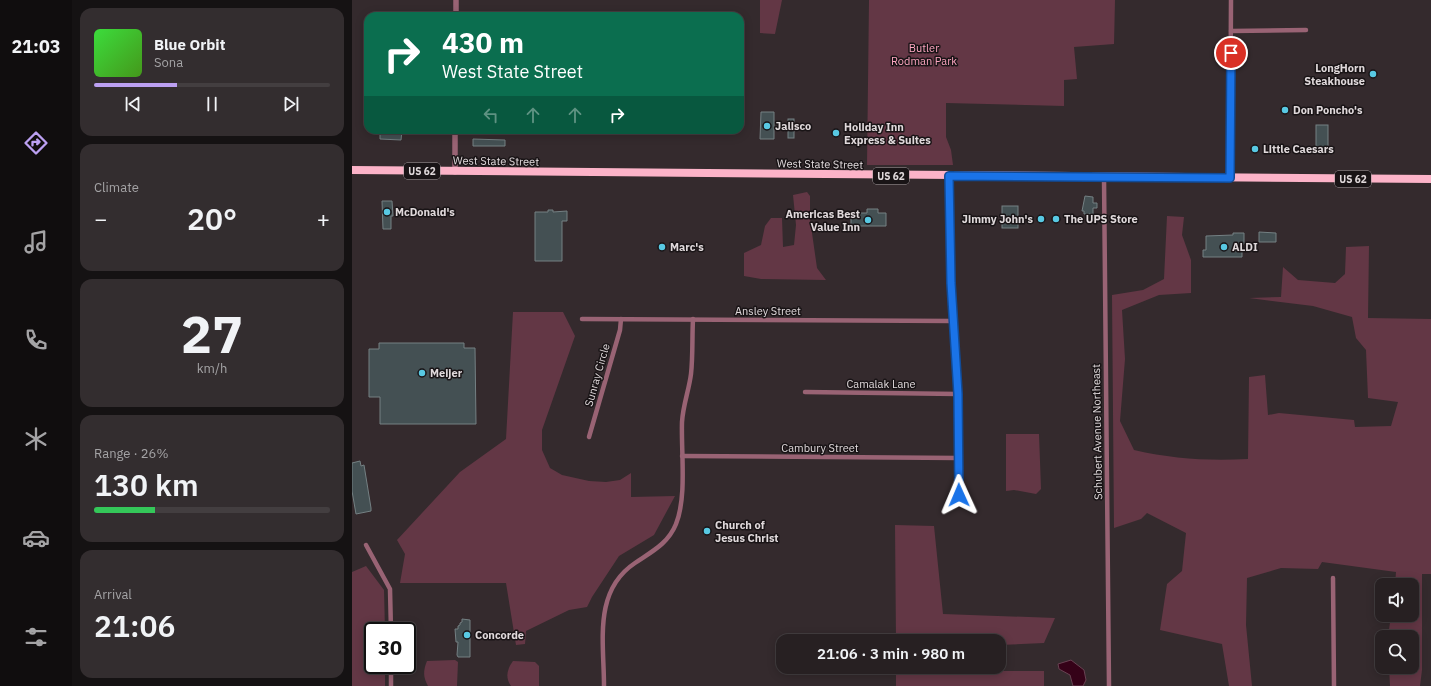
<!DOCTYPE html>
<html lang="en">
<head>
<meta charset="utf-8">
<style>
	body { margin:0; font-family:"IBM Plex Sans",sans-serif; background:#332d2f; color:#f1f3f6; height:100vh; display:flex; flex-direction:column; font-size:15px; white-space:nowrap }
	* { box-sizing:border-box; margin:0 }
	p { font-size:13px; color:#a4a3a5 }
	.icon { flex:none; width:22px; height:22px; fill:none; stroke:currentColor; stroke-width:2; stroke-linecap:round; stroke-linejoin:round }
	.map { position:relative; flex:1; overflow:hidden }
	.side { display:flex; flex-direction:column; gap:8px; padding:8px; background:#151213; width:280px }
	.side>* { flex:none }
	.hud { position:absolute; left:12px; top:12px; width:380px; height:122px; border-radius:12px; box-shadow:0 2px 10px #0003,0 0 0 1px #433e40; background:#0b6e4f; color:#fff; overflow:hidden }
	.controls { position:absolute; left:1023px; top:578px; display:grid; gap:8px }
	.controls a { display:grid; place-items:center; width:44px; height:44px; border-radius:8px; background:#272022; box-shadow:0 2px 10px #0003,0 0 0 1px #433e40; font-size:20px }
	.speed { position:absolute; left:12px; top:622px; display:flex; gap:8px; font-size:20px; font-weight:700; text-align:center }
	.speed>* { display:grid; place-content:center; width:52px; height:52px; border-radius:50%; background:#272022; box-shadow:0 2px 10px #0003,0 0 0 1px #433e40; line-height:1 }
	.speed .limit { border:2px solid #111; border-radius:6px; background:#fff; color:#111 }
	.pin { position:absolute; display:grid; place-items:center; width:34px; height:34px; color:#fff; margin:-17px; border:2px solid #fff; border-radius:50%; box-shadow:0 1px 4px #0007 }
	.me { position:absolute; width:44px; margin:-22px; rotate:359deg; stroke-linejoin:round; filter:drop-shadow(0 0 3px #0008) }
	.turn { display:flex; align-items:center; gap:14px; height:84px; padding:0 12px; font-size:18px }
	.turn .icon { width:52px; height:52px; stroke-width:2.5 }
	.turn b { display:block; font-size:28px; line-height:34px }
	.lanes { display:flex; align-items:center; height:38px; padding:0 12px; background:#0003; justify-content:center; gap:20px; direction:ltr }
	.lanes .off { opacity:.35 }
	.big { font-size:30px; font-weight:600; line-height:1.1 }
	.side .widget { flex:1; display:flex; flex-direction:column; justify-content:center; gap:6px; min-width:0; padding:0 14px; border-radius:12px; background:#332d2f }
	.side .dial { align-items:center; gap:0 }
	.dial b { font-size:52px; line-height:1 }
	.song { display:flex; align-items:center; gap:12px }
	.cover { width:48px; height:48px; border-radius:6px; background:linear-gradient(135deg,hsl(120 70% 55%),hsl(100 70% 35%)) }
	.played { height:4px; border-radius:2px; background:linear-gradient(90deg,#bca0f2 35%,#433e40 35%) }
	.keys { display:flex; justify-content:space-around; direction:ltr }
	.heat { display:flex; justify-content:space-between; align-items:center; font-size:22px; direction:ltr }
	.charge { height:6px; border-radius:3px; background:linear-gradient(90deg,#34c759 26%,#433e40 0) }
	.trip { position:absolute; left:424px; top:634px; width:230px; height:40px; border-radius:12px; background:#272022; box-shadow:0 2px 10px #0003,0 0 0 1px #433e40; font-weight:600; line-height:40px; text-align:center }
	main { display:flex; flex:1; min-height:0 }
	.menu { display:flex; flex-direction:column; width:72px; justify-content:space-around; align-items:center; background:#100d0e; color:#a4a3a5 }
	.menu .icon { width:28px; height:28px }
	.menu .selected { color:#bca0f2 }
	.menu b { font-size:18px; color:#f1f3f6 }
	.map>svg:first-child { display:block }
</style>
</head>
<body>
<main>
<nav class="menu">
<b>21:03</b>
<svg class="icon selected" aria-label="directions" viewBox="0 0 24 24"><path d="M12 3l9 9-9 9-9-9zM9 14v-3h6M13 9l2 2-2 2"/></svg>
<svg class="icon" aria-label="music" viewBox="0 0 24 24"><path d="M9 18V5l10-2v13"/><circle cx="6" cy="18" r="3"/><circle cx="16" cy="16" r="3"/></svg>
<svg class="icon" aria-label="phone" viewBox="0 0 24 24"><path d="M5 4h4l2 5-3 2q2 4 5 5l2-3 5 2v4C11 20 4 13 5 4z"/></svg>
<svg class="icon" aria-label="climate" viewBox="0 0 24 24"><path d="M12 3v18M4 7l16 10M4 17L20 7"/></svg>
<svg class="icon" aria-label="car" viewBox="0 0 24 24"><path d="M5 17H2v-5l4-1 3-4h7l3 4 3 1v5h-3M9 17h6M6 11h13"/><circle cx="7" cy="17" r="2"/><circle cx="17" cy="17" r="2"/></svg>
<svg class="icon" aria-label="filters" viewBox="0 0 24 24"><path d="M4 7h16M4 17h16"/><circle cx="9" cy="7" r="2"/><circle cx="15" cy="17" r="2"/></svg>
</nav>
<section class="side">
<div class="widget">
<div class="song"><i class="cover"></i><div><b>Blue Orbit</b><p>Sona</p></div></div>
<div class="played"></div>
<div class="keys"><svg class="icon" aria-label="previous" viewBox="0 0 24 24"><path d="M18 5L8 12l10 7zM5 5v14"/></svg><svg class="icon" aria-label="pause" viewBox="0 0 24 24"><path d="M8 5v14M16 5v14"/></svg><svg class="icon" aria-label="next" viewBox="0 0 24 24"><path d="M6 5l10 7-10 7zM19 5v14"/></svg></div>
</div>
<div class="widget"><p>Climate</p>
<div class="heat"><a>−</a><b class="big">20°</b><a>+</a></div>
</div>
<div class="widget dial"><b>27</b><p>km/h</p></div>
<div class="widget"><p>Range · 26%</p><b class="big">130 km</b><div class="charge"></div></div>
<div class="widget"><p>Arrival</p><b class="big">21:06</b></div>
</section>
<div class="map">
<svg width="1079" height="686" viewBox="0 0 1079 686">
	<rect width="100%" height="100%" fill="#342a2d"/>
	<g fill="#633745">
		<path d="M408 0H430L423 34 408 33Z"/>
		<path d="M517 0H763L762 44 722 47 725 79 712 80V106L594 103V137L599 150 601 165H515Z"/>
		<path d="M455 192 458 196V219L465 268 474 280 409 279 392 276V253L409 245 413 226 419 218H430L431 247 442 245 444 225 441 195Z"/>
		<path d="M815 216 832 217 830 235 839 260V293L807 295 770 310 773 359 768 421 782 450C821 459 856 461 896 459L897 377 913 375 916 415 927 413 1002 420 1003 427 1039 426 1046 402 1016 398 1014 350 1004 338 1000 317 961 306 897 298 929 297 931 267 946 280 983 283 993 274 994 247 1017 246 1016 318 1079 319V574H1070V670L1068 686H1038L1037 667H1060V637H1036L1039 615H1060V585H1043L1044 572 970 562 966 569 929 568 895 578 894 625 900 686H877L870 644 808 630 815 584 830 571 834 533 795 513 789 519 762 528 760 295 791 290 812 279Z"/>
		<path d="M161 312H211L223 336 190 430V450L198 468 210 475 237 481 254 482 268 480 279 473V497L323 496 302 535 267 556 240 597 235 607 217 610 174 631 173 644 164 645 154 583H48L53 554 45 540 108 472 154 439Z"/>
		<path d="M654 434H687L689 489 684 494 662 490 654 491Z"/>
		<path d="M543 525 582 526 591 614 703 618 692 643 647 645V641H544Z"/>
		<path d="M14 566 32 590 33 631H21V665H33V686H0V572Z"/>
		<path d="M103 660 106 662 105 686H76C71 677 71 671 75 661Z"/>
		<path d="M161 661 183 662 187 666V686H159C153 678 155 669 161 661Z"/>
		<path d="M544 667H608L605 671H692V686H544Z"/>
	</g>
	<path fill="#350218" stroke="#684252" d="M719 660 732 670 734 680 731 686H721L718 675 707 669 706 664Z"/>
	<g fill="#445053" stroke="#748083">
		<path d="M409 112H422V139H408Z"/>
		<rect x="436" y="119" width="6" height="19"/>
		<rect x="964" y="125" width="12" height="26"/>
		<path d="M28 131H50L49 140 28 139Z"/>
		<path d="M121 139 153 140V146H121Z"/>
		<path d="M733 196 741 197V203H745V208H741V214H732V211H730Z"/>
		<path d="M30 201H40L41 216H39V229H31Z"/>
		<rect x="650" y="206" width="16" height="22"/>
		<path d="M515 209H526V213H534V226H499V213H515Z"/>
		<path d="M196 210H201V212L215 211V221H210V261H183V212H196Z"/>
		<path d="M907 232 924 233V242H907Z"/>
		<path d="M881 233H892V244H890V257H851V250H854V236L881 235Z"/>
		<path d="M27 343H112V348H123L124 424H28V397H17V349H27Z"/>
		<path d="M8 461 9 466 12 465 19 508V511L4 514 0 491V463Z"/>
		<path d="M110 619 118 620V657H106L105 655 106 642H104L103 629H106V626L108 625V623L110 622Z"/>
	</g>
	<g fill="none" stroke-linecap="round" stroke-linejoin="round">
		<g stroke="#996374" stroke-width="4.5">
			<path d="M879 31 954 30"/>
			<path d="M597 176 599 283 606 394 607 495"/>
			<path d="M752 178 757 686"/>
			<path d="M878 178 879 0"/>
			<path d="M230 319 601 321"/>
			<path d="M453 392 606 394"/>
			<path d="M237 437 268 330 269 319"/>
			<path d="M330 456 606 458"/>
			<path d="M14 545 38 589 39 631"/>
			<path d="M981 578 982 686"/>
			<path d="M39 665V686"/>
			<path d="M252 686C252 642 241 591 283 563 299 552 316 544 324 524 335 497 329 452 330 422 331 405 337 390 339 374 341 356 340 337 341 319"/>
		</g>
		<g stroke="#996374" stroke-width="5.5">
			<path d="M104 16V0"/>
			<path d="M103 172V130"/>
		</g>
		<path stroke="#fcb3c8" stroke-width="8" d="M0 170 1079 179"/>
	</g>
	<g fill="none" stroke-linecap="round" stroke-linejoin="round">
		<g stroke="#114b97" stroke-width="10">
			<path id="route" d="M607 495 606 394 599 283 597 176 878 178 879 53"/>
		</g>
		<use href="#route" stroke="#1a73e8" stroke-width="7"/>
	</g>
	<g fill="#58c9e3" stroke="#191416" stroke-width="1.5">
		<circle cx="1021" cy="74" r="4"/>
		<circle cx="933" cy="110" r="4"/>
		<circle cx="415" cy="126" r="4"/>
		<circle cx="484" cy="133" r="4"/>
		<circle cx="903" cy="149" r="4"/>
		<circle cx="35" cy="212" r="4"/>
		<circle cx="689" cy="219" r="4"/>
		<circle cx="704" cy="219" r="4"/>
		<circle cx="516" cy="220" r="4"/>
		<circle cx="310" cy="247" r="4"/>
		<circle cx="872" cy="247" r="4"/>
		<circle cx="70" cy="373" r="4"/>
		<circle cx="355" cy="531" r="4"/>
		<circle cx="115" cy="635" r="4"/>
	</g>
	<g text-anchor="middle" dominant-baseline="central" stroke-width="3" stroke-linejoin="round" paint-order="stroke">
		<g fill="#191416" stroke="#a49ea0" stroke-width="1">
			<rect x="52" y="163" width="36" height="16" rx="3"/>
			<rect x="521" y="168" width="36" height="16" rx="3"/>
			<rect x="983" y="171" width="36" height="16" rx="3"/>
		</g>
		<g font-size="10" font-weight="bold" fill="#e0d9db">
			<text x="70" y="171">US 62</text>
			<text x="539" y="176">US 62</text>
			<text x="1001" y="179">US 62</text>
		</g>
		<g font-size="11" fill="#fda6c1" stroke="#191416">
			<text x="572" y="48">Butler<tspan x="572" dy="13">Rodman Park</tspan></text>
		</g>
		<g font-size="11" font-weight="bold" fill="#e0d9db" stroke="#191416" text-anchor="start">
			<text x="1013" y="68" text-anchor="end">LongHorn<tspan x="1013" dy="13">Steakhouse</tspan></text>
			<text x="941" y="110">Don Poncho's</text>
			<text x="423" y="126">Jalisco</text>
			<text x="492" y="127">Holiday Inn<tspan x="492" dy="13">Express &amp; Suites</tspan></text>
			<text x="911" y="149">Little Caesars</text>
			<text x="43" y="212">McDonald's</text>
			<text x="508" y="214" text-anchor="end">Americas Best<tspan x="508" dy="13">Value Inn</tspan></text>
			<text x="681" y="219" text-anchor="end">Jimmy John's</text>
			<text x="712" y="219">The UPS Store</text>
			<text x="318" y="247">Marc's</text>
			<text x="880" y="247">ALDI</text>
			<text x="78" y="373">Meijer</text>
			<text x="363" y="525">Church of<tspan x="363" dy="13">Jesus Christ</tspan></text>
			<text x="123" y="635">Concorde</text>
		</g>
		<g font-size="11" fill="#e0d9db" stroke="#191416">
			<text transform="translate(144 161) rotate(1)">West State Street</text>
			<text transform="translate(468 164) rotate(1)">West State Street</text>
			<text x="416" y="311">Ansley Street</text>
			<text transform="translate(245 375) rotate(-74)">Sunray Circle</text>
			<text x="529" y="384">Camalak Lane</text>
			<text transform="translate(745 432) rotate(-91)">Schubert Avenue Northeast</text>
			<text x="468" y="448">Cambury Street</text>
		</g>
	</g>
</svg>
<div class="controls">
<a><svg class="icon" aria-label="sound" viewBox="0 0 24 24"><path d="M4 9h4l5-4v14l-5-4H4zM17 9q2 3 0 6"/></svg></a>
<a><svg class="icon" aria-label="search" viewBox="0 0 24 24"><circle cx="10" cy="10" r="6"/><path d="M15 15l6 6"/></svg></a>
</div>
<div class="speed"><div class="limit">30</div></div>
<div class="pin" style="left:879px;top:53px;background:#d93025"><svg class="icon" aria-label="arrive" viewBox="0 0 24 24"><path d="M6 21V4h12l-3 4 3 4H6"/></svg></div>
<svg class="me" style="left:607px;top:495px" viewBox="-20 -20 40 40"><path d="M0-17L14 15 0 8-14 15z" fill="#1a73e8" stroke="#fff" stroke-width="4"/></svg>
<div class="trip">21:06 · 3 min · 980 m</div>
<div class="hud">
<div class="turn"><svg class="icon" aria-label="right" viewBox="0 0 24 24"><path d="M7 20v-9h11M14 6l5 5-5 5"/></svg><div><b>430 m</b>West State Street</div></div>
<div class="lanes"><svg class="icon off" aria-label="left" viewBox="0 0 24 24"><path d="M17 20v-9H6M10 6l-5 5 5 5"/></svg><svg class="icon off" aria-label="ahead" viewBox="0 0 24 24"><path d="M12 20V5M6 11l6-6 6 6"/></svg><svg class="icon off" aria-label="ahead" viewBox="0 0 24 24"><path d="M12 20V5M6 11l6-6 6 6"/></svg><svg class="icon" aria-label="right" viewBox="0 0 24 24"><path d="M7 20v-9h11M14 6l5 5-5 5"/></svg></div>
</div>
</div>
</main>
</body>
</html>
